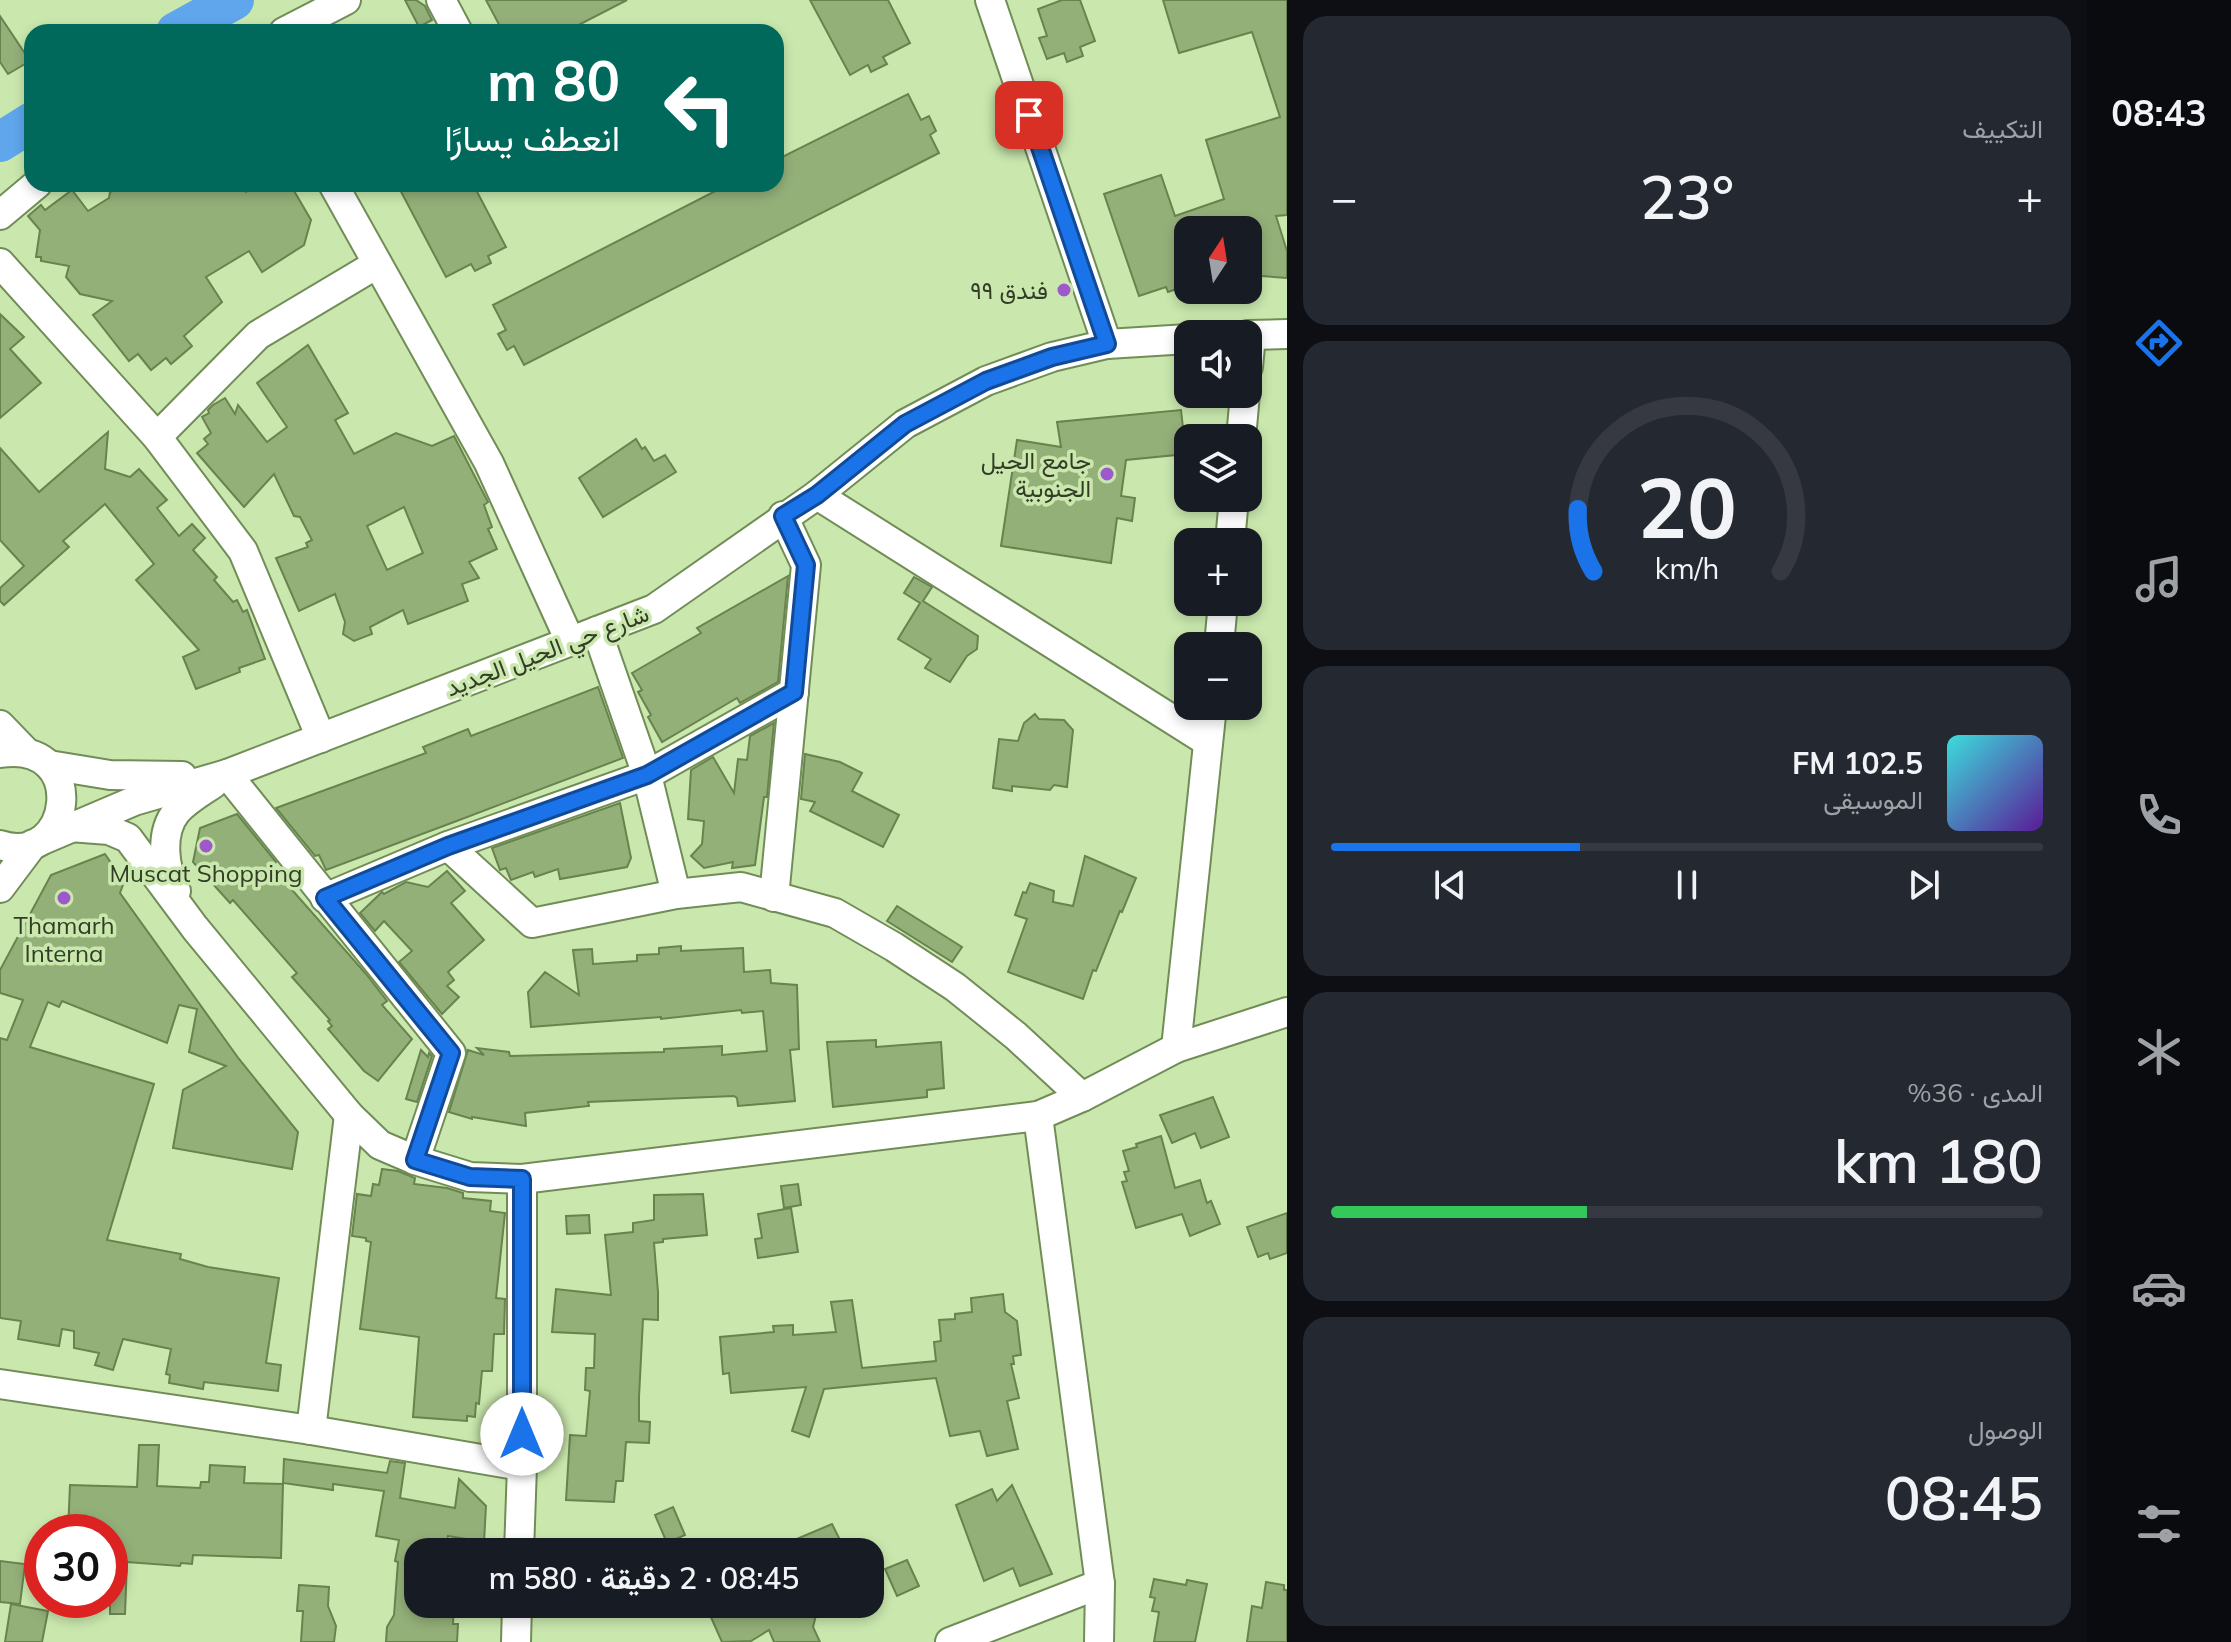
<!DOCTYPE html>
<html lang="ar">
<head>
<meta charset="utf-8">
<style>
	body { margin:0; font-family:Mulish,Vazirmatn,sans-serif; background:#242831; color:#f1f3f6; direction:rtl; height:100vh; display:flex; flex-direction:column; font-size:30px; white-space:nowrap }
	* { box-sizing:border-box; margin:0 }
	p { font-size:26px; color:#9ea1a6 }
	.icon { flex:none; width:44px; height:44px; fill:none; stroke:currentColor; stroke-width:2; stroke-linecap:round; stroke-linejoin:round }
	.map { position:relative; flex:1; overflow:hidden; direction:ltr }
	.side { display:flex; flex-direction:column; gap:16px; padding:16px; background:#0d0f14; width:800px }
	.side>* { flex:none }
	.banner { position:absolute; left:24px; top:24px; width:760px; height:168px; border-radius:24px; box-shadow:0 4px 12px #0003; direction:rtl; background:#00695c; color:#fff; overflow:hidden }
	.needle { width:52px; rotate:12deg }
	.tools { position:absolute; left:1174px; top:216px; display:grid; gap:16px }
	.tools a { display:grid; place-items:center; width:88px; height:88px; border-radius:16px; background:#171b24; box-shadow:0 4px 12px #0003; font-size:40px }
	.speed { position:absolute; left:24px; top:1514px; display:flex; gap:16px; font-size:40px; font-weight:700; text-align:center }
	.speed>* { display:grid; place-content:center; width:104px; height:104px; border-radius:50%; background:#171b24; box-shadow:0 4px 12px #0003; line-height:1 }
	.speed .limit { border:12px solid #d22; background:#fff; color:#111 }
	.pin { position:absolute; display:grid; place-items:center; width:68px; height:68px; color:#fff; margin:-34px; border-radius:16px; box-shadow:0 4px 12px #0006 }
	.me { position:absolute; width:88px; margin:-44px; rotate:0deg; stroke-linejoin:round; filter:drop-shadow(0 0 6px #0008) }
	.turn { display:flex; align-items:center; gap:28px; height:168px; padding:0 32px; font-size:36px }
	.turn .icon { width:104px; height:104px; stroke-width:2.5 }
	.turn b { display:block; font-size:56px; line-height:68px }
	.big { font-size:60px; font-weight:600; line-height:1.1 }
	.side .card { flex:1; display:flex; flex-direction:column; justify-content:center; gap:12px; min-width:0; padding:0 28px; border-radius:24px; background:#242831 }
	.side .dial { align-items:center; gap:0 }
	.dial svg { height:208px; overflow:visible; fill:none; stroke:#363941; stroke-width:7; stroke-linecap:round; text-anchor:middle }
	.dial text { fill:#f1f3f6; stroke:none }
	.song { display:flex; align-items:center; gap:24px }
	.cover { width:96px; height:96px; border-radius:12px; background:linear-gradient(135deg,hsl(180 70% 55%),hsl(270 70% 35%)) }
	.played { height:8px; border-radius:4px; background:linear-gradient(90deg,#1a73e8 35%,#363941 35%) }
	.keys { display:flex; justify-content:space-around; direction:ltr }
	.heat { display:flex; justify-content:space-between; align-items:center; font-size:44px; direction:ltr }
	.charge { height:12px; border-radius:6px; background:linear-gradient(90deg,#34c759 36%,#363941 0) }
	.trip { position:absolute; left:404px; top:1538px; width:480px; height:80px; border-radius:24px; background:#171b24; box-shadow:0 4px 12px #0003; font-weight:600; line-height:80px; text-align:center; direction:rtl }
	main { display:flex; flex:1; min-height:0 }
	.tab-bar { display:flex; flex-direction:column; width:144px; justify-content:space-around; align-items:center; background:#090b0e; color:#9ea1a6 }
	.tab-bar .icon { width:56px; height:56px }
	.tab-bar .active { color:#1a73e8 }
	.tab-bar b { font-size:36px; color:#f1f3f6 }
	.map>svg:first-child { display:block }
</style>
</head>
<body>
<main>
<nav class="tab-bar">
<b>08:43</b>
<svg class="icon active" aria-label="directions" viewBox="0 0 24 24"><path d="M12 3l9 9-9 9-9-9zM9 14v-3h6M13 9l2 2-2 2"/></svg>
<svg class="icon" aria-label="music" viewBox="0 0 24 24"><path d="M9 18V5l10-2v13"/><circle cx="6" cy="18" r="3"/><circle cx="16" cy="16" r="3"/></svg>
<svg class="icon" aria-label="phone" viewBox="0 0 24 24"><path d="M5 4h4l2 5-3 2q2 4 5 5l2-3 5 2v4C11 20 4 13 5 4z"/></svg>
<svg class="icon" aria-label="climate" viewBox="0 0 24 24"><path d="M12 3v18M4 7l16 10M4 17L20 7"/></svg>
<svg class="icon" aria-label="car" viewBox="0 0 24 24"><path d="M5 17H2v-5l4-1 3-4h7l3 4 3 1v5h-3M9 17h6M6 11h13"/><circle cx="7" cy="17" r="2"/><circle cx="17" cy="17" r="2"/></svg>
<svg class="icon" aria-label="filters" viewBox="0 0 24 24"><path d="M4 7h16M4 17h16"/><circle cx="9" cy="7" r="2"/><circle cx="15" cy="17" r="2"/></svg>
</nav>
<section class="side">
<div class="card"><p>التكييف</p>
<div class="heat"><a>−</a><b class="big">23°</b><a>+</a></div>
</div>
<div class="card dial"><svg viewBox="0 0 100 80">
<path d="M14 69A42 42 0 1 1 86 69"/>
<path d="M14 69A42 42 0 0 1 8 45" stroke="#1a73e8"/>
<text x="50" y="56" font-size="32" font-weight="700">20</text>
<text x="50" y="72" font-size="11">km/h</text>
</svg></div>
<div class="card">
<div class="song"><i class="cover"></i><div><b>102.5 FM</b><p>الموسيقى</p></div></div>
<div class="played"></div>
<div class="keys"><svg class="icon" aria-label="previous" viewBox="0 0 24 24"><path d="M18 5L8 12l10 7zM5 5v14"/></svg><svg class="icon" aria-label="pause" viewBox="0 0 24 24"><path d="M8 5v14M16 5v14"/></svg><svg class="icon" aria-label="next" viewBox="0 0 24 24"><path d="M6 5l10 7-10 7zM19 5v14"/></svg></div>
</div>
<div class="card"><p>المدى · 36%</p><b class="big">180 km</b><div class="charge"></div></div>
<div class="card"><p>الوصول</p><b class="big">08:45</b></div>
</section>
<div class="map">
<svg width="1287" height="1642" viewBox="0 0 1287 1642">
	<rect width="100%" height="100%" fill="#cae8ae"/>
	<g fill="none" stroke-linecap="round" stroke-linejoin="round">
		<g stroke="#5fa6ed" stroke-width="40">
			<path d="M176 32 234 0"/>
			<path d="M0 142 32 122"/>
		</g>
	</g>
	<g fill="#94b079" stroke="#68834e" stroke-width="2" fill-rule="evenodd">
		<path d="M405 0H416L425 6 432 20 419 27Z"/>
		<path d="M486 0H627L565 32H503Z"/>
		<path d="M810 0H888L910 43 883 57 887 64 871 72 868 65 850 75Z"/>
		<path d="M1062 0H1080L1095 41 1080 47 1083 56 1067 62 1064 53 1047 59 1039 38 1047 36 1038 9Z"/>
		<path d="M1163 0H1287V215L1276 216 1287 251V278L1248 275V230H1188V285L1168 292 1166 287 1139 296 1104 194 1161 175 1175 216 1224 199 1206 140 1280 117 1252 32 1179 53Z"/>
		<path d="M0 16 30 61 8 74 0 62Z"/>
		<path d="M908 94 921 120 929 116 936 131 930 135 939 153 524 365 514 346 507 350 498 334 506 330 493 305 729 184H776V160Z"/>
		<path d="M133 184H242L246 192 261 184H290L311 220 304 245 262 272 249 251 206 277 222 302 184 336 192 346 171 364 166 358 151 370 138 354 129 361 93 315 112 301 80 294 66 277 69 266 41 261V257H36L40 230 28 216 41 205 45 210 72 190 88 211 109 198 110 192Z"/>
		<path d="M397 184H473L506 247 488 256 491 263 475 271 471 264 446 277Z"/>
		<path d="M0 314 24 337 10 349 41 383 0 418Z"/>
		<path d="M308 345 348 413 335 420 354 454 396 433 432 446 454 436 488 502 484 505 492 527 488 529 497 549 469 562 479 578 462 584 468 601 408 624 403 610 370 627 372 634 354 641 343 634 345 622 335 594 299 611 276 558 308 547 306 543 312 540 300 517 294 516 274 474 244 507 197 453 208 444 204 439 211 433 202 417 209 413 208 410 213 405 225 398 235 414 238 405 267 442 287 427 257 383ZM404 507 423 553 387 570 367 526Z"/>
		<path d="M1181 410 1186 454 1126 460 1121 496 1135 498 1132 521 1117 518 1111 563 1001 546 1017 440 1061 447 1057 422Z"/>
		<path d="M108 432 105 469 130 477 139 469 167 500 157 508 179 536 192 524 205 538 193 550 217 577 214 580 233 602 237 600 243 612 247 610 265 659 239 668 240 672 196 689 183 657 199 650 136 580 154 564 105 504 63 541 69 547 4 605 0 601V588L24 566 0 540V448L39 492Z"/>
		<path d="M636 439 642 449 645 447 654 461 665 455 676 472 603 517 579 478Z"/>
		<path d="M788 576 778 682 740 703 737 698 662 742 648 717 651 715 638 692 642 690 632 673 701 633 697 628Z"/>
		<path d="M914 577 932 587 923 601 978 636 977 649 967 656 950 682 925 668 931 659 898 639 920 603 904 593Z"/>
		<path d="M598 687 623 758 454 822 326 870 319 855 315 856 276 808 426 753 423 747 468 729 471 736Z"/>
		<path d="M1035 714 1039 719 1064 720 1073 730 1067 787 1054 785 1050 790 1012 786V791L993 788 999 739 1018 741 1024 723Z"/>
		<path d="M774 723 767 797H764L755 865 732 868 733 862 704 868 691 856 702 844 704 821 688 819 691 770 713 757 734 793 738 759 747 760 750 736Z"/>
		<path d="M805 754 840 762 862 773 852 791 899 815 883 847 810 811 815 802 801 799Z"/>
		<path d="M620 803 631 858 627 867 560 879 558 869 535 877 533 872 511 880 506 868 500 870 492 848Z"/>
		<path d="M237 814 276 862 271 866 366 974 387 1001 382 1005 412 1039 378 1081 364 1071 328 1029 332 1026 328 1021 330 1020 292 977 297 973 233 900 230 903 193 862 200 828Z"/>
		<path d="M105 854 124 882 120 893 239 1059 298 1132 292 1169 173 1148 183 1090 226 1066 189 1052 197 1009 179 1005 167 1043 62 1001 59 1007 48 1002 30 1047 154 1084 107 1240 181 1254 180 1259 208 1267 279 1278 266 1363 281 1365 278 1391 204 1382 203 1389 169 1383 170 1375 166 1374 171 1349 123 1339 113 1370 95 1365 99 1353 74 1348V1331L62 1329 59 1346 18 1339 21 1321 0 1318V1038L7 1040 23 1000 0 993V970L51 875Z"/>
		<path d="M1085 856 1136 878 1122 912 1120 911 1096 971 1093 970 1083 999 1008 972 1027 919 1015 915 1023 892 1026 893 1030 883 1054 891 1053 902 1073 906Z"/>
		<path d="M447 871 465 891 451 903 484 940 448 972 454 980 447 986 459 997 442 1014 399 962 412 951 384 921 375 931 360 913 382 892 384 894 406 882 428 887Z"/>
		<path d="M897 906 962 947 952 962 887 921Z"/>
		<path d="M681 946V951L743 948 744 972 770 970 771 983 797 985 799 1049 790 1050 795 1101 738 1106 737 1098 734 1096 588 1102 589 1106 525 1113 526 1126 472 1117V1119L449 1112 468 1050 484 1055 477 1048 509 1052 510 1056 664 1052V1049L722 1046V1055L767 1051 763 1011 742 1013 741 1010 661 1019V1017L531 1027 528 992 545 972 579 995 573 950 592 949 593 964 637 961V955L659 954V948Z"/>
		<path d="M876 1040V1047L941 1042 944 1088 927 1090V1097L833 1107 827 1042Z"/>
		<path d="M421 1050 428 1057 429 1053 432 1056 417 1102 406 1099Z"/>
		<path d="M1213 1097 1229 1137 1201 1148 1195 1133 1172 1143 1160 1115Z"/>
		<path d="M1161 1136 1175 1188 1200 1180 1207 1203 1211 1201 1220 1224 1190 1236 1182 1214 1136 1228 1122 1182 1127 1181 1124 1172 1129 1171 1123 1151 1137 1147 1136 1144Z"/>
		<path d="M382 1169 398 1171 415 1178 414 1184 447 1188 463 1193V1198L491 1201 490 1211 505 1213 496 1298 505 1299 504 1334H494L492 1371H482L479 1404 476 1403 475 1417 467 1416V1421L413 1417 419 1337 360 1329 371 1242 366 1241V1238L352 1236 357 1194 371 1196 373 1184 379 1185Z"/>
		<path d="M798 1184 801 1205 784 1208 781 1186Z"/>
		<path d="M703 1194 707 1235 663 1239V1242L654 1243 658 1292V1320L643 1319 639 1397V1421L650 1422 649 1443 626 1442 623 1481H616L614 1502 566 1500 570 1435 586 1436 590 1391 585 1390 586 1368H594L595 1334 552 1332 556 1289 611 1295 605 1235 633 1232V1223L654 1220V1195Z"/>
		<path d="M791 1208 798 1252 758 1258 755 1239 762 1238 758 1214Z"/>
		<path d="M1287 1213V1253L1270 1259 1268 1253 1258 1257 1247 1227Z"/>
		<path d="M589 1215 590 1233 567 1234 566 1216Z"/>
		<path d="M1003 1294 1005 1312 1017 1321 1021 1355 1013 1356 1014 1364H1011L1019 1398 1007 1401 1018 1449 987 1456 980 1431 950 1436 936 1378 824 1389 809 1437 792 1431 806 1387 731 1393 729 1373 723 1374 720 1337 774 1332 773 1326 793 1325V1335L836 1332 831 1302 852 1300 862 1368 936 1361 934 1342 941 1341 939 1320 955 1319V1314L972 1312 971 1298Z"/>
		<path d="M139 1445H159L157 1486 200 1488 201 1482H209L210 1465 245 1467 244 1483 283 1484 281 1558 193 1555 192 1564 181 1563 180 1566 127 1562 125 1614H110V1532H68L70 1485 137 1487Z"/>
		<path d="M284 1459 387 1473 390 1461 405 1463 400 1498 455 1508 459 1479 486 1506 484 1542 448 1536 446 1552H418V1604H454L453 1624H458L457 1642H386L387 1627 394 1615 398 1562 395 1561 399 1540 376 1536 384 1491 333 1484V1490L283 1483Z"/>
		<path d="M1012 1485 1052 1574 1020 1586 1013 1568 984 1581 956 1505 992 1489 997 1501Z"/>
		<path d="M673 1507 685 1535 667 1543 655 1515Z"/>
		<path d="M832 1524 846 1552H766Z"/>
		<path d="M907 1560 919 1586 897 1596 885 1569Z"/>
		<path d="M0 1561 25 1564 20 1604 0 1602Z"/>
		<path d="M1154 1579 1186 1585 1187 1580 1207 1584 1195 1642H1154L1159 1612 1152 1611 1155 1598 1150 1597Z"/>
		<path d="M1266 1582 1284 1585V1590H1287V1642H1247L1252 1606 1262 1608Z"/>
		<path d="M299 1585 329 1587 328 1606 336 1626 334 1642H301L303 1611H297Z"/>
		<path d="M11 1604 48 1611 42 1642H5Z"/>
		<path d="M705 1604H819L813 1627 820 1642H774L769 1630 751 1641 722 1642Z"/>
	</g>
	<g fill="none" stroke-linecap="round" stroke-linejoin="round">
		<g stroke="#718d57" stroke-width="32">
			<g id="minor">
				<path d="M441 0 458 32"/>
				<path d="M990 0 1107 344"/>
				<path d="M284 32 346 0"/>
				<path d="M333 184 489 463 570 641"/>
				<path d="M0 215 37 184"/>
				<path d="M0 263 157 437 243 551 321 738"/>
				<path d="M1248 335 1287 334"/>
				<path d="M1248 367 1251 335"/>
				<path d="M157 437 258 335 377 264"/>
				<path d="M1241 438 1245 394"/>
				<path d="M817 495 1208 742"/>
				<path d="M1230 542 1234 498"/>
				<path d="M597 631 647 775 676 894"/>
				<path d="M1219 646 1223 602"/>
				<path d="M0 725 27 753"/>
				<path d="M0 753C91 739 72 869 0 845"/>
				<path d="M49 765 110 775 182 776"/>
				<path d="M227 774 451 1053 415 1160"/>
				<path d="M70 827 109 830 128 838 195 928 349 1115 380 1145 415 1160 470 1177 522 1179 1038 1116 1082 1097 1176 1048 1287 1012"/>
				<path d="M40 841 134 801 227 774 654 609 817 495 905 424 986 381 1052 357 1107 344 1188 339"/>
				<path d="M448 846 532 923 676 894 741 887 835 913 894 947 955 987 1016 1036 1082 1097"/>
				<path d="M0 888 33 844"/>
				<path d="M176 891C164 868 159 833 177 811 187 800 201 792 213 784"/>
				<path d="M774 897 806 565 783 516"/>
				<path d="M325 898 448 846 647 775 794 692"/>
				<path d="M1176 1048 1212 706"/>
				<path d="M1038 1116 1100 1584 1099 1642"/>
				<path d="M0 1384 311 1430 522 1466"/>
				<path d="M311 1430 349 1115"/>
				<path d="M519 1552 522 1466V1179"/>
				<path d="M516 1642 517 1604"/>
				<path d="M950 1642 1100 1584"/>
			</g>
		</g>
		<use href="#minor" stroke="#fff" stroke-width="28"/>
	</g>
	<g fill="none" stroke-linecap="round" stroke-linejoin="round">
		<g stroke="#114b97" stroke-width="20">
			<path id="route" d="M522 1434V1179L470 1177 415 1160 451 1053 325 898 448 846 647 775 794 692 806 565 783 516 817 495 905 424 986 381 1052 357 1107 344 1029 115"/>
		</g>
		<use href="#route" stroke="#1a73e8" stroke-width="14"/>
	</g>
	<g fill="#9f58cc" stroke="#cae8ae" stroke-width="3">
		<circle cx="1064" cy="290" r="8"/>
		<circle cx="1107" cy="474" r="8"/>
		<circle cx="206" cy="846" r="8"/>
		<circle cx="64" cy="898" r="8"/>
	</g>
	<g text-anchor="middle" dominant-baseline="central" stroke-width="7" stroke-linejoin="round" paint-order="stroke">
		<g font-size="24" fill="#323d26" stroke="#cae8ae" text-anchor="end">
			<text x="1048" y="290">فندق ٩٩</text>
			<text x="1091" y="460">جامع الحيل<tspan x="1091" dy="28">الجنوبية</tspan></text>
			<text x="206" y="873" text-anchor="middle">Muscat Shopping</text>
			<text x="64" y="925" text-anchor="middle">Thamarh<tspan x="64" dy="28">Interna</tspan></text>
		</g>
		<g font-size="24" fill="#323d26" stroke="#cae8ae">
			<text transform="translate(547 650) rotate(-21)">شارع حي الحيل الجديد</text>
		</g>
	</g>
</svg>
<div class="tools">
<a><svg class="needle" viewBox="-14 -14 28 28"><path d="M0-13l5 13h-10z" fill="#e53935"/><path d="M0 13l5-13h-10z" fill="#9ea1a6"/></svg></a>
<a><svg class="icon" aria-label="sound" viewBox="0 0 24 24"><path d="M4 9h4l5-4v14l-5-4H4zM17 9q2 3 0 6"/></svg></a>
<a><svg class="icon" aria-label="layers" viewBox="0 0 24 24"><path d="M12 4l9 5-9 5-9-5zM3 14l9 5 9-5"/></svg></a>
<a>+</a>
<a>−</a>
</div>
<div class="speed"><div class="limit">30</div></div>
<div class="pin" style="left:1029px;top:115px;background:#d93025"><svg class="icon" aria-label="arrive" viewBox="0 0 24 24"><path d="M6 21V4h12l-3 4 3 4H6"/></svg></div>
<svg class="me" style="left:522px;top:1434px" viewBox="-20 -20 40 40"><circle r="19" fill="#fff"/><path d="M0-13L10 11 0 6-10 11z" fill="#1a73e8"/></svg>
<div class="trip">08:45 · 2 دقيقة · 580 m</div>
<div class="banner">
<div class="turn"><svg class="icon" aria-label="left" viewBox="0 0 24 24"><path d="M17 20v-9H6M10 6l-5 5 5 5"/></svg><div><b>80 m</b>انعطف يسارًا</div></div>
</div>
</div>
</main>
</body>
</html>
